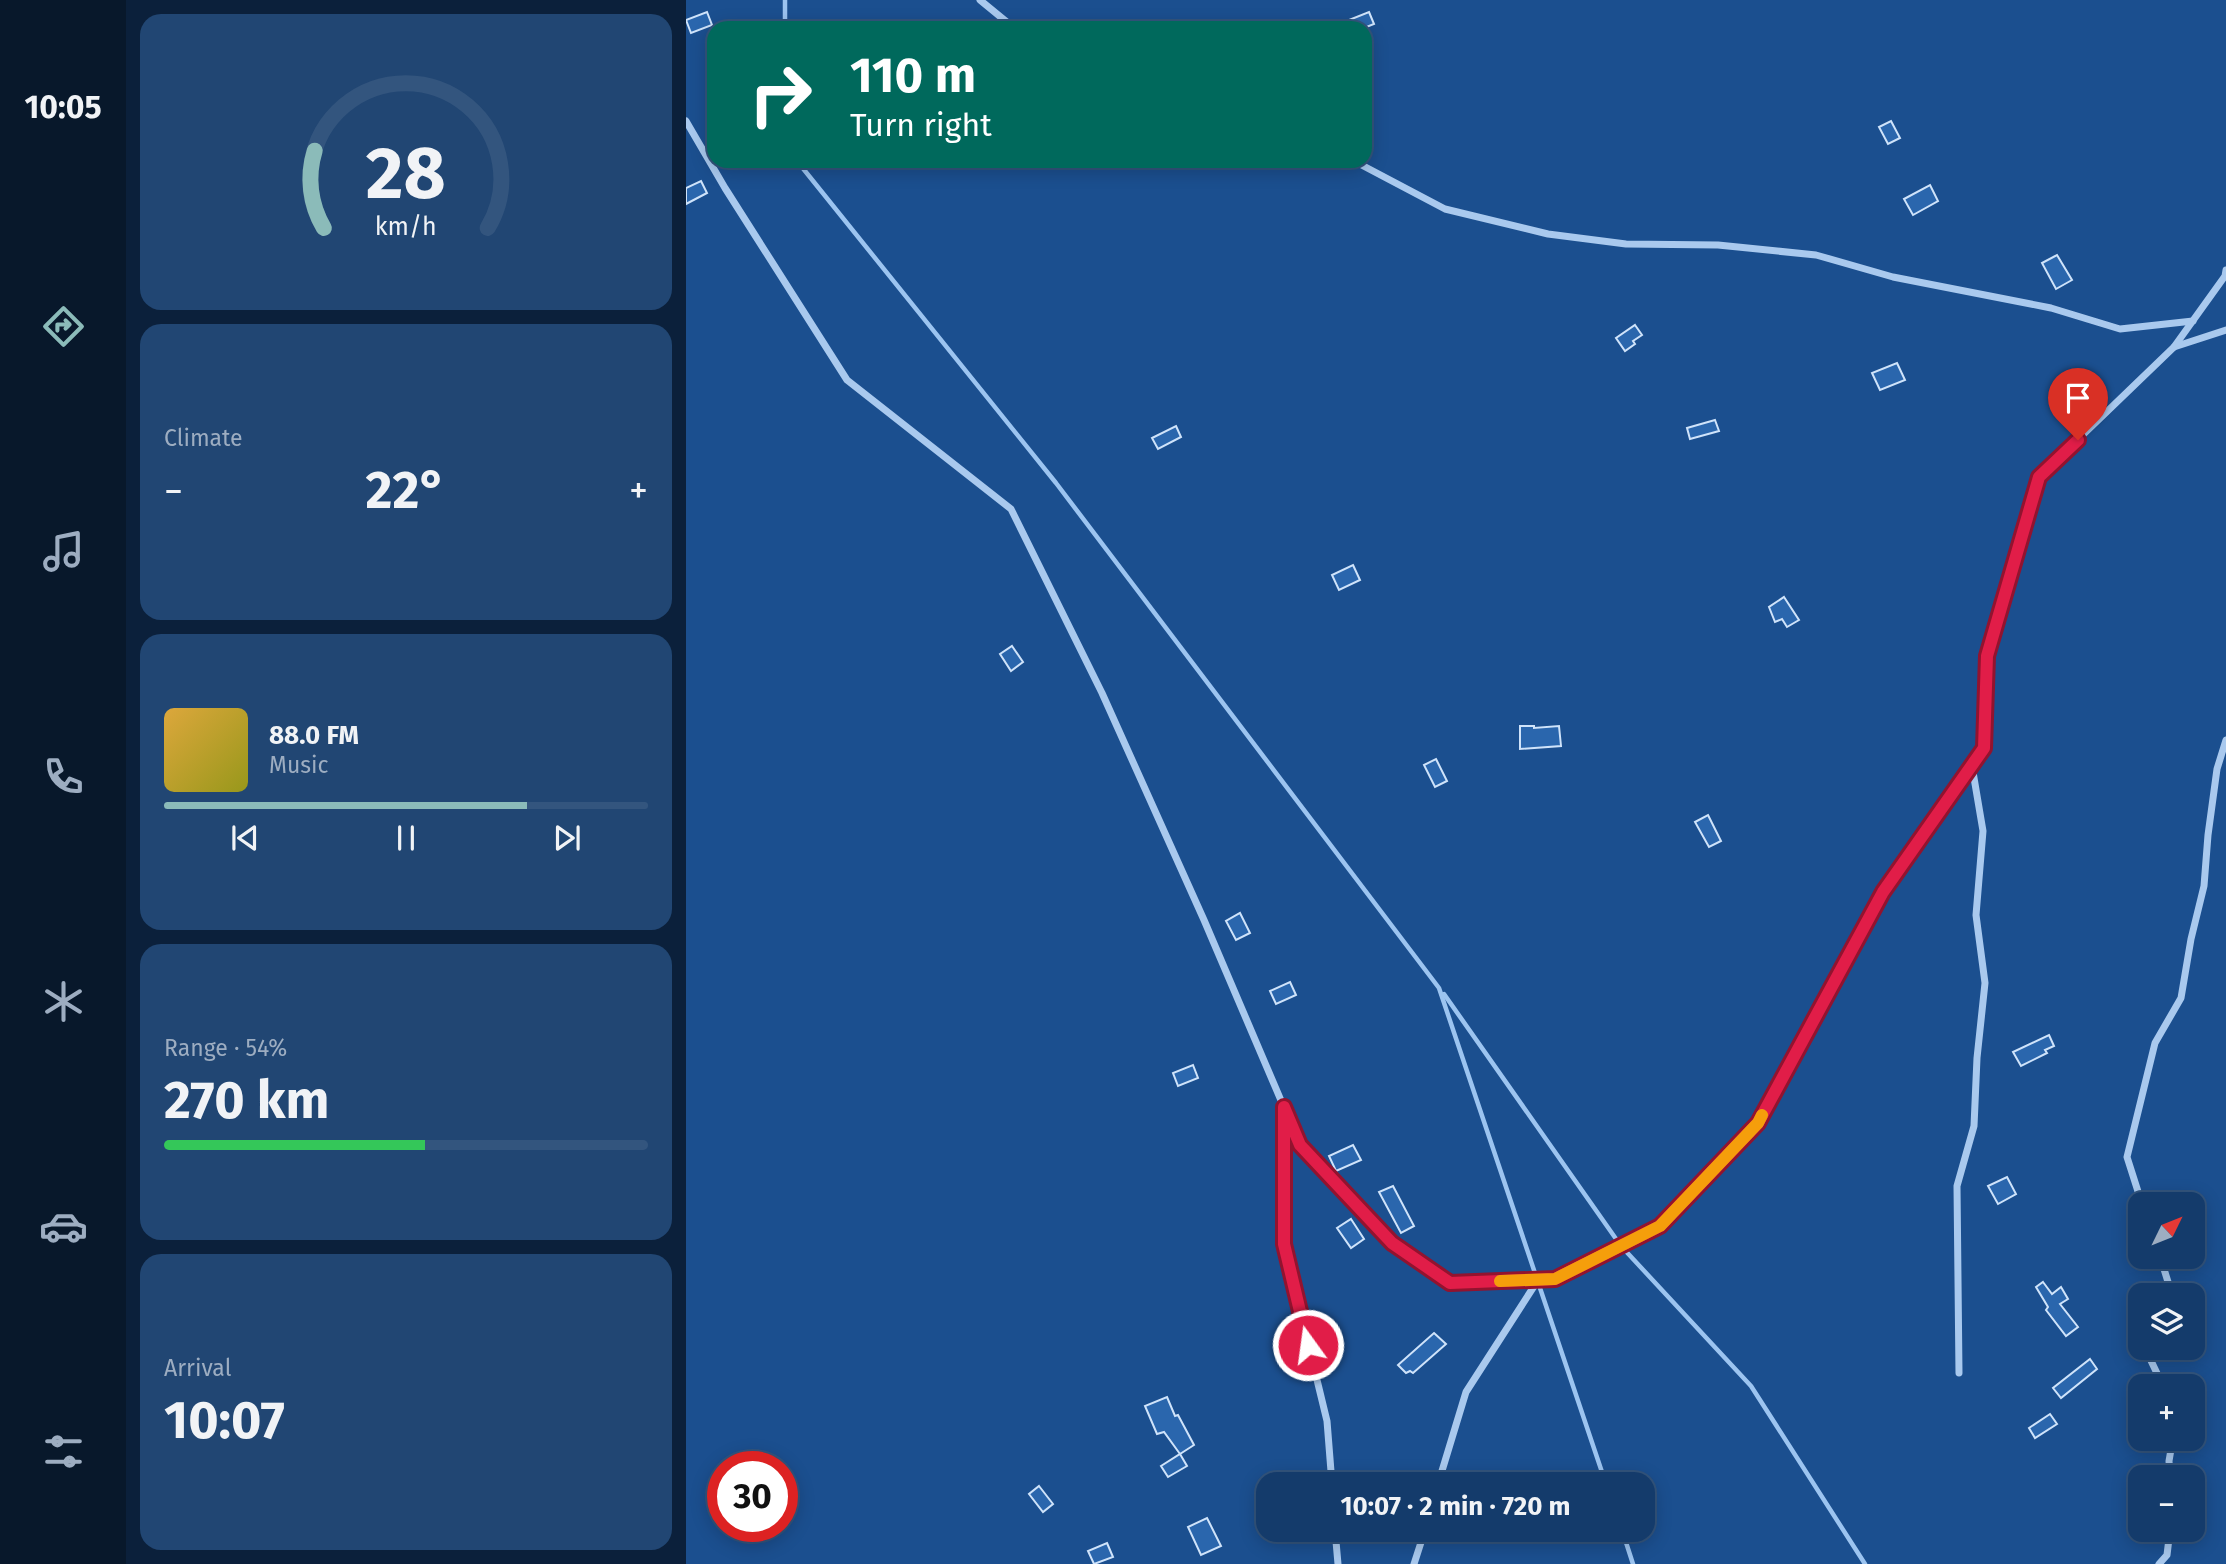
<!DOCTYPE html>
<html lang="en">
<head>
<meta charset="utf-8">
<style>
	body { margin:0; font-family:"Fira Sans",sans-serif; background:#214673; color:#f1f3f6; height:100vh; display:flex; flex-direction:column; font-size:26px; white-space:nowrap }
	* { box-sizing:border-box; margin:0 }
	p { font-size:23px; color:#9dadc1 }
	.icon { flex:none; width:38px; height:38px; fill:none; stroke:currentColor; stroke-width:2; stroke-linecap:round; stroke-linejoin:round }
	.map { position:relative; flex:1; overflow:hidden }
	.panel { display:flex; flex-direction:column; gap:14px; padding:14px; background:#0b203b; width:560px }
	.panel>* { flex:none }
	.hud { position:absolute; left:21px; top:21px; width:665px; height:147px; border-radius:21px; box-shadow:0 4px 18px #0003,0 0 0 2px #33557e; background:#00695c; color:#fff; overflow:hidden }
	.needle { width:46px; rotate:47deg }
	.fabs { position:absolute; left:1442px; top:1192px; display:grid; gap:14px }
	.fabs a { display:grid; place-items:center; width:77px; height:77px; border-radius:14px; background:#143b6b; box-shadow:0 4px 18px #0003,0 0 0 2px #33557e; font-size:35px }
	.speed { position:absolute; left:21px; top:1451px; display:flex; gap:14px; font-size:35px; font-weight:700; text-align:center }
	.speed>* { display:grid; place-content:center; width:91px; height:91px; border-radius:50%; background:#143b6b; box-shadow:0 4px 18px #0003,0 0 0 2px #33557e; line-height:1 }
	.speed .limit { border:10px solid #d22; background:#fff; color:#111 }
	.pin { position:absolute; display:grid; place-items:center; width:60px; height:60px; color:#fff; margin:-72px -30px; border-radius:50% 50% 50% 0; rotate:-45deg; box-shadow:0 0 7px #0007 }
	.pin .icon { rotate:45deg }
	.me { position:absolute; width:77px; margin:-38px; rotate:346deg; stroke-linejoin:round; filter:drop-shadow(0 0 5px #0008) }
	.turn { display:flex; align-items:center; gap:24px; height:147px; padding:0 28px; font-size:32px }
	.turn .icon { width:91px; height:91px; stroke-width:2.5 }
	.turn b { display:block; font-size:49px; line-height:60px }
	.big { font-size:52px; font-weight:700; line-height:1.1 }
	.panel .tile { flex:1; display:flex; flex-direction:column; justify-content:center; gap:10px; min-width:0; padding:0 24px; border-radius:21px; background:#214673 }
	.panel .dial { align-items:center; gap:0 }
	.dial svg { height:182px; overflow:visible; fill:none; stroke:#33557e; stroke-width:7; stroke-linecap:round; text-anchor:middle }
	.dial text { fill:#f1f3f6; stroke:none }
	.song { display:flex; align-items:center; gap:21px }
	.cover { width:84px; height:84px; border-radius:10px; background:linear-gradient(135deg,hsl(40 70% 55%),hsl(60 70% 35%)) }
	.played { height:7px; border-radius:4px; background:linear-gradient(90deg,#8bbbb9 75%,#33557e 75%) }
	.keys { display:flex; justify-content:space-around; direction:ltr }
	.heat { display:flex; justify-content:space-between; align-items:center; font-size:38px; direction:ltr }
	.charge { height:10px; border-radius:5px; background:linear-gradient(90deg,#34c759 54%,#33557e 0) }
	.trip { position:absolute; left:570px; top:1472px; width:399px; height:70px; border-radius:21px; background:#143b6b; box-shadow:0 4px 18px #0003,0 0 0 2px #33557e; font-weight:700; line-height:70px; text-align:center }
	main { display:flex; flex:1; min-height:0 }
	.tab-bar { display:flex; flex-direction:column; width:126px; justify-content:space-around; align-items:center; background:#08182b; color:#9dadc1 }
	.tab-bar .icon { width:49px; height:49px }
	.tab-bar .on { color:#8bbbb9 }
	.tab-bar b { font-size:32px; color:#f1f3f6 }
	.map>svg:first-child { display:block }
</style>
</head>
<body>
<main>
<nav class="tab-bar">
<b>10:05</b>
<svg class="icon on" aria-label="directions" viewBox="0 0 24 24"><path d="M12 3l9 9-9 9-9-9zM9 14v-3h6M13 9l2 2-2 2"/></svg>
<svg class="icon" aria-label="music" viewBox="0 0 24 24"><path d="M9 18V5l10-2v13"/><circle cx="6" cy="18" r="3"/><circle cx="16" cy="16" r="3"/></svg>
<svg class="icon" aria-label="phone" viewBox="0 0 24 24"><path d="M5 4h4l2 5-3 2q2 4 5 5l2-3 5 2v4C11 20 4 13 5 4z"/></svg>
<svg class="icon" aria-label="climate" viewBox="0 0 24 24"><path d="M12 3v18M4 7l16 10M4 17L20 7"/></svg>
<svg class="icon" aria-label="car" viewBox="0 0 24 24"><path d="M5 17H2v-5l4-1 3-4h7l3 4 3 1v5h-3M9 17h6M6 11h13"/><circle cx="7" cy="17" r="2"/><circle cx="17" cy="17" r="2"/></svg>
<svg class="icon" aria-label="filters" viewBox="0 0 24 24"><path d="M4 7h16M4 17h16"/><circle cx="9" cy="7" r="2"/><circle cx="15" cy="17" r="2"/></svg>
</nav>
<section class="panel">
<div class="tile dial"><svg viewBox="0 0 100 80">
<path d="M14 69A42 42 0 1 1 86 69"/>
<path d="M14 69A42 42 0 0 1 10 35" stroke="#8bbbb9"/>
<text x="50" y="56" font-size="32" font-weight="700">28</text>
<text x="50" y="72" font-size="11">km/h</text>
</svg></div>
<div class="tile"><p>Climate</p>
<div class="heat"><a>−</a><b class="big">22°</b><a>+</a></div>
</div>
<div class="tile">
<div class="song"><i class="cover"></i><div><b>88.0 FM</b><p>Music</p></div></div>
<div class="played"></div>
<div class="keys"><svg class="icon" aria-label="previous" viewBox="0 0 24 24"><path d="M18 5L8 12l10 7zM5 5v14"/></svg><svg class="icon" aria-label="pause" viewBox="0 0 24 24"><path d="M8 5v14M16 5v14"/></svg><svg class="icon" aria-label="next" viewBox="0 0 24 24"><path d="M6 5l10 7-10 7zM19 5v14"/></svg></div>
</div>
<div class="tile"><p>Range · 54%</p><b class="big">270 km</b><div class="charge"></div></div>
<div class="tile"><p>Arrival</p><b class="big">10:07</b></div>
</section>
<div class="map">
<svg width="1540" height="1564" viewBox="0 0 1540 1564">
	<rect width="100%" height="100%" fill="#1b4f8f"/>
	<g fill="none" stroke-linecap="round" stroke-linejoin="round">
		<g stroke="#9cc4f0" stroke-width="4.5">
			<path d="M99 28V0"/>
			<path d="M111 161 370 483 753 988 920 1484"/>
			<path d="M758 994 935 1246 1065 1386 1179 1564"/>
			<path d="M936 1530 947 1564"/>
		</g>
	</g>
	<g fill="#2a66ad" stroke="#cfe3fa" stroke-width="2">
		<path d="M21 12 26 25 5 33 0 20Z"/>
		<path d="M683 12 688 24 678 28H643Z"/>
		<path d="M1205 121 1214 138 1202 144 1193 127Z"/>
		<path d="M15 181 21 193 0 204V188Z"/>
		<path d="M1244 185 1252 201 1227 215 1218 199Z"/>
		<path d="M1371 255 1386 280 1370 289 1356 263Z"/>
		<path d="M949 325 956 335 947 341 949 344 939 351 930 338Z"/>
		<path d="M1211 363 1219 380 1194 390 1186 373Z"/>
		<path d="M1029 420 1033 431 1004 439 1001 428Z"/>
		<path d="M490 426 495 437 472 449 466 438Z"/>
		<path d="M667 565 674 580 653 590 646 575Z"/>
		<path d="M1098 597 1113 620 1101 627 1096 619 1089 622 1083 607Z"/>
		<path d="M326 646 337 662 325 671 314 654Z"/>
		<path d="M834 726H848V728L873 726 875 746 834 749Z"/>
		<path d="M750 759 761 781 749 787 738 765Z"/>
		<path d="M1022 815 1035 841 1023 847 1009 822Z"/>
		<path d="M554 913 564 933 550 940 540 921Z"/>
		<path d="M604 982 610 995 590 1004 584 991Z"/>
		<path d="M1363 1035 1368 1046 1359 1050 1361 1053 1335 1066 1327 1052Z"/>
		<path d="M507 1065 512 1078 492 1086 487 1073Z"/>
		<path d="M667 1145 675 1160 650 1171 643 1156Z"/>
		<path d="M1321 1177 1330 1194 1312 1204 1302 1186Z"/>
		<path d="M707 1186 728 1226 715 1233 693 1192Z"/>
		<path d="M665 1219 678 1239 665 1248 651 1228Z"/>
		<path d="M1357 1282 1366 1294 1375 1287 1382 1299 1374 1304 1392 1327 1380 1336 1360 1310 1362 1307 1350 1287Z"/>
		<path d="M748 1333 760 1344 727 1373 724 1371 720 1373 712 1365Z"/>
		<path d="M1404 1359 1411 1369 1375 1398 1367 1388Z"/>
		<path d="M481 1397 489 1416 492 1415 508 1445 494 1454 478 1432 471 1434 459 1406Z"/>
		<path d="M1364 1414 1371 1424 1349 1438 1343 1428Z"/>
		<path d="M494 1454 501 1466 482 1477 475 1466Z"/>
		<path d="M353 1486 367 1504 357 1512 343 1494Z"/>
		<path d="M521 1518 535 1546 515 1555 502 1527Z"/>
		<path d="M421 1543 427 1557 408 1564 402 1551Z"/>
	</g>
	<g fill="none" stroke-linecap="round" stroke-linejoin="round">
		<g stroke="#a9c9ee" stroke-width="7">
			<path d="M294 0 322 23 340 28"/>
			<path d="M0 121 39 188 161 380 325 509 416 693 518 920 614 1145 706 1243 764 1283 869 1279 974 1226 1072 1123 1197 892 1299 748 1301 656 1353 477 1488 347 1540 330"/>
			<path d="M668 161 759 209 862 234 940 244 1032 245 1130 255 1207 277 1365 308 1434 329 1507 321"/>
			<path d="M1488 347 1539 276 1540 270"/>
			<path d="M598 1112V1244L641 1421 646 1484"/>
			<path d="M1456 1204 1441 1157 1469 1043 1495 998 1505 939 1518 886 1522 835 1531 769 1540 740"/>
			<path d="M1474 1256 1486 1295"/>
			<path d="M1459 1348 1477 1386"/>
			<path d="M1273 1373 1271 1186 1288 1126 1291 1058 1299 983 1290 915 1297 831 1286 766"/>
			<path d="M1484 1477 1483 1461 1487 1438"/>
			<path d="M752 1484 780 1392 852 1280"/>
			<path d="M649 1530 652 1564"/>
			<path d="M728 1564 739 1530"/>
			<path d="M1473 1564 1481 1555 1484 1530"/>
		</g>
	</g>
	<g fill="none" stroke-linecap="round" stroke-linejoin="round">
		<g stroke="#92132f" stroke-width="18">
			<path id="route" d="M622 1345 598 1244V1107L614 1145 706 1243 764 1283 869 1279 974 1226 1072 1123 1197 892 1298 748 1301 656 1353 477 1392 440"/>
		</g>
		<use href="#route" stroke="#e11d48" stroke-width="12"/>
		<path stroke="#f59e0b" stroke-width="12" d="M814 1281 869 1279 974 1226 1072 1123 1076 1115"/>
	</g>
</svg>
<div class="fabs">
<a><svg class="needle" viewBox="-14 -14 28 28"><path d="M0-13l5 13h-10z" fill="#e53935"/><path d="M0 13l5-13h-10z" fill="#9dadc1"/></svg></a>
<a><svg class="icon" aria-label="layers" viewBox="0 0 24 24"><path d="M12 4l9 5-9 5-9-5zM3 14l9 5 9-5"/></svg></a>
<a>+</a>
<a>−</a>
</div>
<div class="speed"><div class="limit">30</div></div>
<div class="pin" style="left:1392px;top:440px;background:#d93025"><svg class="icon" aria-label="arrive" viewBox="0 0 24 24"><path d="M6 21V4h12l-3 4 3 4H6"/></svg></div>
<svg class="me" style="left:622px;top:1345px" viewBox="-20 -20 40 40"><circle r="17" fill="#e11d48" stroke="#fff" stroke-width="3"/><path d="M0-11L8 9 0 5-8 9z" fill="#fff"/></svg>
<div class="trip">10:07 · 2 min · 720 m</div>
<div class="hud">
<div class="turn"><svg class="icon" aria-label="right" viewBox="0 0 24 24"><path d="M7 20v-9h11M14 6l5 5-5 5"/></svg><div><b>110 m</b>Turn right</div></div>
</div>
</div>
</main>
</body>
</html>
